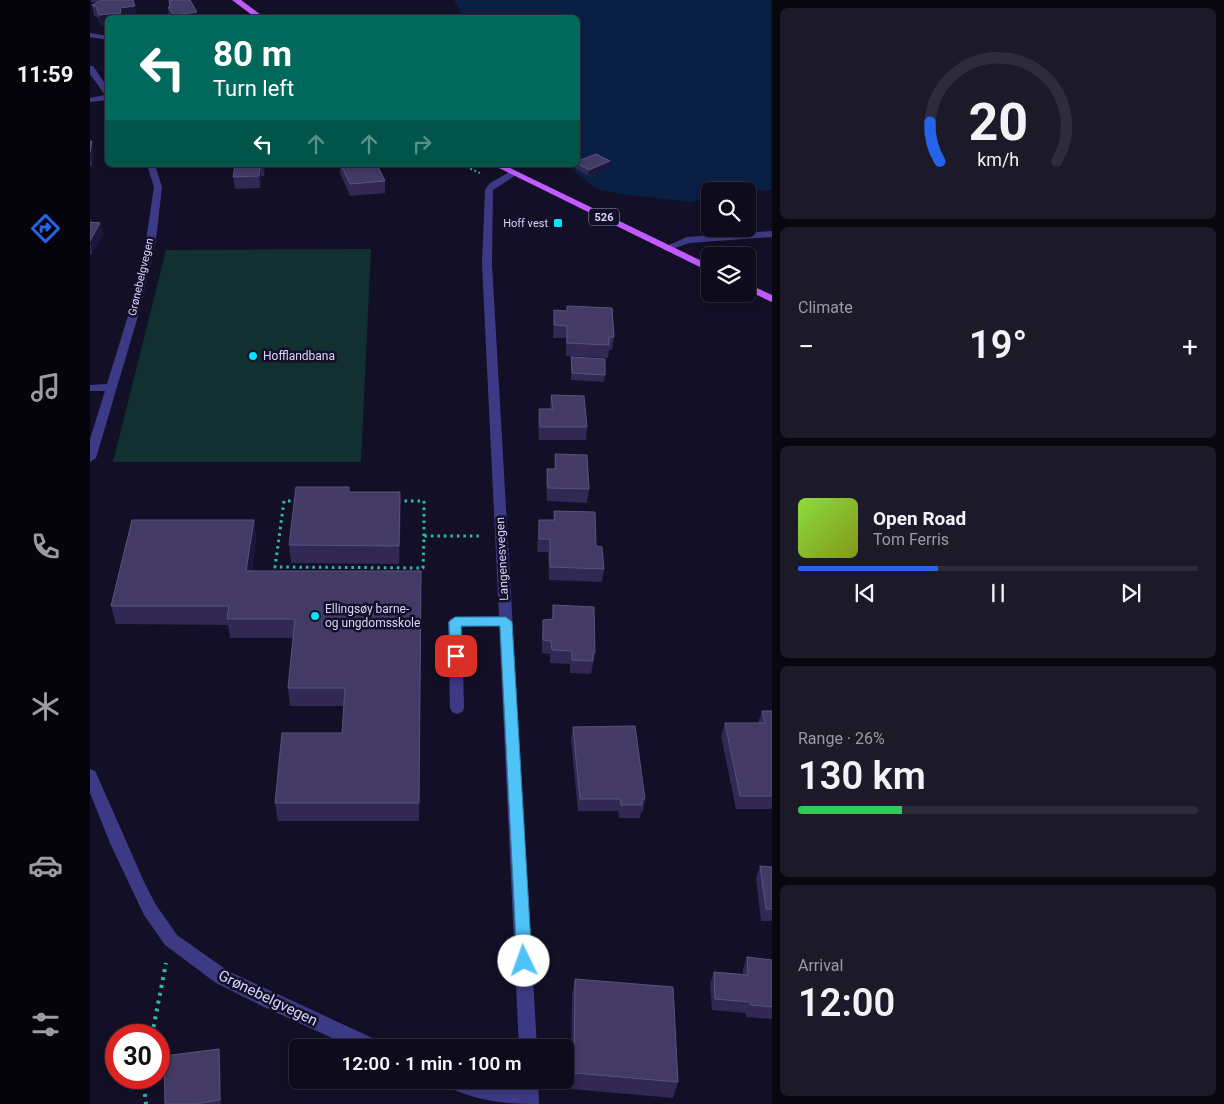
<!DOCTYPE html>
<html lang="en">
<head>
<meta charset="utf-8">
<style>
	body { margin:0; font-family:Roboto,sans-serif; background:#1c1929; color:#f1f3f6; height:100vh; display:flex; flex-direction:column; font-size:19px; white-space:nowrap }
	* { box-sizing:border-box; margin:0 }
	p { font-size:16px; color:#9b9ba3 }
	.icon { flex:none; width:28px; height:28px; fill:none; stroke:currentColor; stroke-width:2; stroke-linecap:round; stroke-linejoin:round }
	.map { position:relative; flex:1; overflow:hidden }
	.panel { display:flex; flex-direction:column; gap:8px; padding:8px; background:#08060f; width:452px }
	.panel>* { flex:none }
	.top-card { position:absolute; left:15px; top:15px; width:475px; height:152px; border-radius:8px; box-shadow:0 2px 8px #0003,0 0 0 1px #2e2b3b; background:#00695c; color:#fff; overflow:hidden }
	.tools { position:absolute; left:611px; top:182px; display:grid; gap:10px }
	.tools a { display:grid; place-items:center; width:55px; height:55px; border-radius:8px; background:#0e0b1c; box-shadow:0 2px 8px #0003,0 0 0 1px #2e2b3b; font-size:25px }
	.speed { position:absolute; left:15px; top:1024px; display:flex; gap:10px; font-size:25px; font-weight:700; text-align:center }
	.speed>* { display:grid; place-content:center; width:65px; height:65px; border-radius:50%; background:#0e0b1c; box-shadow:0 2px 8px #0003,0 0 0 1px #2e2b3b; line-height:1 }
	.speed .limit { border:8px solid #d22; background:#fff; color:#111 }
	.pin { position:absolute; display:grid; place-items:center; width:42px; height:42px; color:#fff; margin:-21px; border-radius:10px; box-shadow:0 2px 8px #0006 }
	.me { position:absolute; width:55px; margin:-28px; rotate:357deg; stroke-linejoin:round; filter:drop-shadow(0 0 4px #0008) }
	.turn { display:flex; align-items:center; gap:18px; height:105px; padding:0 25px; font-size:22px }
	.turn .icon { width:65px; height:65px; stroke-width:2.5 }
	.turn b { display:block; font-size:35px; line-height:42px }
	.lanes { display:flex; align-items:center; height:48px; padding:0 25px; background:#0003; justify-content:center; gap:25px; direction:ltr }
	.lanes .off { opacity:.35 }
	.big { font-size:38px; font-weight:600; line-height:1.1 }
	.panel .card { flex:1; display:flex; flex-direction:column; justify-content:center; gap:8px; min-width:0; padding:0 18px; border-radius:8px; background:#1c1929 }
	.panel .dial { align-items:center; gap:0 }
	.dial svg { height:130px; overflow:visible; fill:none; stroke:#2e2b3b; stroke-width:7; stroke-linecap:round; text-anchor:middle }
	.dial text { fill:#f1f3f6; stroke:none }
	.song { display:flex; align-items:center; gap:15px }
	.cover { width:60px; height:60px; border-radius:8px; background:linear-gradient(135deg,hsl(90 70% 55%),hsl(70 70% 35%)) }
	.played { height:5px; border-radius:2px; background:linear-gradient(90deg,#2563eb 35%,#2e2b3b 35%) }
	.keys { display:flex; justify-content:space-around; direction:ltr }
	.heat { display:flex; justify-content:space-between; align-items:center; font-size:28px; direction:ltr }
	.charge { height:8px; border-radius:4px; background:linear-gradient(90deg,#34c759 26%,#2e2b3b 0) }
	.trip { position:absolute; left:199px; top:1039px; width:285px; height:50px; border-radius:8px; background:#0e0b1c; box-shadow:0 2px 8px #0003,0 0 0 1px #2e2b3b; font-weight:600; line-height:50px; text-align:center }
	main { display:flex; flex:1; min-height:0 }
	.tabs { display:flex; flex-direction:column; width:90px; justify-content:space-around; align-items:center; background:#06040b; color:#9b9ba3 }
	.tabs .icon { width:35px; height:35px }
	.tabs .selected { color:#2563eb }
	.tabs b { font-size:22px; color:#f1f3f6 }
	.map>svg:first-child { display:block }
</style>
</head>
<body>
<main>
<nav class="tabs">
<b>11:59</b>
<svg class="icon selected" aria-label="directions" viewBox="0 0 24 24"><path d="M12 3l9 9-9 9-9-9zM9 14v-3h6M13 9l2 2-2 2"/></svg>
<svg class="icon" aria-label="music" viewBox="0 0 24 24"><path d="M9 18V5l10-2v13"/><circle cx="6" cy="18" r="3"/><circle cx="16" cy="16" r="3"/></svg>
<svg class="icon" aria-label="phone" viewBox="0 0 24 24"><path d="M5 4h4l2 5-3 2q2 4 5 5l2-3 5 2v4C11 20 4 13 5 4z"/></svg>
<svg class="icon" aria-label="climate" viewBox="0 0 24 24"><path d="M12 3v18M4 7l16 10M4 17L20 7"/></svg>
<svg class="icon" aria-label="car" viewBox="0 0 24 24"><path d="M5 17H2v-5l4-1 3-4h7l3 4 3 1v5h-3M9 17h6M6 11h13"/><circle cx="7" cy="17" r="2"/><circle cx="17" cy="17" r="2"/></svg>
<svg class="icon" aria-label="filters" viewBox="0 0 24 24"><path d="M4 7h16M4 17h16"/><circle cx="9" cy="7" r="2"/><circle cx="15" cy="17" r="2"/></svg>
</nav>
<div class="map">
<svg width="682" height="1104" viewBox="0 0 682 1104">
	<rect width="100%" height="100%" fill="#130f26"/>
	<path fill="#12302f" d="M281 249 271 462H23L76 250Z"/>
	<path fill="#0a1f44" d="M364 0H681V190L620 191V197L601 202 531 194 507 189 477 165H488V18L373 17Z"/>
	<g fill="none" stroke-linecap="round" stroke-linejoin="round">
		<path stroke="#2fb8b0" stroke-width="2" stroke-dasharray="2 2.5" stroke-linecap="butt" d="M372 165 390 173"/>
		<path stroke="#2fb8b0" stroke-width="2.5" stroke-dasharray="2 3" stroke-linecap="butt" d="M633 294 649 301"/>
		<g stroke="#2fb8b0" stroke-width="3" stroke-dasharray="2.5 4" stroke-linecap="butt">
			<path d="M207 501H194L185 567 333 568 334 536H390"/>
			<path d="M308 501H334V536"/>
		</g>
		<g stroke="#2fb8b0" stroke-width="4" stroke-dasharray="3 5" stroke-linecap="butt">
			<path d="M62 1035 76 963"/>
			<path d="M53 1078 56 1104"/>
		</g>
		<g fill="#3d3a85" fill-rule="evenodd">
			<path d="M0 33 18 36V40L0 37Z"/>
			<path d="M0 66H3L18 88V100L0 102V98L15 95 0 74Z"/>
			<path d="M57 165H65L72 187 66 240 48 316 6 458 0 462V439L15 391H0V385L17 384 38 316 56 240 64 187Z"/>
			<path d="M423 170 427 173 426 175 403 190 402 264 447 1048H429L409 626 372 627 374 708 372 712 367 714 362 712 360 708 358 622 360 619 365 617 409 616 392 264 395 190 400 183Z"/>
			<path d="M682 231V237L599 243 577 251 572 248 597 237Z"/>
			<path d="M0 769 5 771 7 775 55 884 66 905 87 935 138 971 291 1042 293 1048H264L172 1006 126 983 75 945 54 915 20 843 0 793Z"/>
			<path d="M351 1080H386L431 1089 430 1080H448L449 1104C410 1104 390 1101 354 1086Z"/>
		</g>
		<g fill="#c25bff" fill-rule="evenodd">
			<path d="M142 0H151L175 18H166Z"/>
			<path d="M403 165H414L620 265V272Z"/>
			<path d="M658 284 682 295V302L658 291Z"/>
		</g>
	</g>
	<g fill="#312854">
		<path d="M1 0H43L47 17 18 18V25L11 26 8 17 4 16 2 5 9 2H1Z"/>
		<path d="M78 7 107 18H79Z"/>
		<path d="M0 141 4 153 2 166H0Z"/>
		<path d="M488 161 519 167 498 176 485 168V165H488Z"/>
		<path d="M145 165H175L174 176H171L170 188 145 189 143 177Z"/>
		<path d="M250 165H287L295 181V193L260 196 250 173Z"/>
		<path d="M0 222 10 223 13 235 2 254H0Z"/>
		<path d="M464 310 524 337 522 350H519L518 358 476 356V338H463Z"/>
		<path d="M481 357 515 375 514 382 481 380Z"/>
		<path d="M461 395 497 427 496 440H449L448 422 449 409H460Z"/>
		<path d="M465 454 499 489 497 503 457 501 456 482 457 469H464Z"/>
		<path d="M259 492H310L311 511 309 564 201 563 199 545Z"/>
		<path d="M464 511 506 546 514 569 512 582 459 580 458 552H447L448 533 449 520H463Z"/>
		<path d="M164 520 166 539 162 571 331 590 329 821H188L185 803 252 733 254 706H200L198 688 203 638H140L138 625 26 624 21 606Z"/>
		<path d="M463 605 505 653 501 674 480 673V664L460 663V654L452 653V633L453 620 462 619Z"/>
		<path d="M672 711H682V809H646L631 736 635 723H668Z"/>
		<path d="M483 727 555 799 553 811 551 812 550 818H529L528 811H488L481 739Z"/>
		<path d="M670 866 682 867V921H671L666 878Z"/>
		<path d="M657 957 682 960V1019L656 1017V1013L622 1010 620 983 624 972 653 974V969Z"/>
		<path d="M485 979 588 1082 583 1098 481 1089 482 995Z"/>
		<path d="M129 1049 130 1054 131 1104H75Z"/>
	</g>
	<g fill="#1d163a">
		<path d="M45 6 47 17 18 18V25L11 26 9 15 30 8Z"/>
		<path d="M107 12V18H85L84 15Z"/>
		<path d="M2 141 4 153 2 166 0 156Z"/>
		<path d="M520 161 519 167 498 176 499 170Z"/>
		<path d="M170 165 171 176 170 188 169 176Z"/>
		<path d="M173 165H175L174 176Z"/>
		<path d="M10 223 13 235 2 254 0 241Z"/>
		<path d="M310 492 311 511 309 564V546Z"/>
		<path d="M164 520 166 539 159 590 156 571Z"/>
		<path d="M129 1049 130 1054 131 1104 130 1100Z"/>
	</g>
	<g fill="#433a66" stroke="#5a527e">
		<path d="M12 0H43L45 6 30 8 31 13 9 15 6 6 2 5Z"/>
		<path d="M79 0H100L107 12 84 15 78 7H80Z"/>
		<path d="M0 141H2L0 152Z"/>
		<path d="M506 154 520 161 499 170 488 164V161Z"/>
		<path d="M145 165H170L169 176 143 177Z"/>
		<path d="M251 165H287L295 181 260 184Z"/>
		<path d="M0 222 10 223 0 241Z"/>
		<path d="M477 306 522 308 524 337H519V345L477 343V326L464 325V310L477 311Z"/>
		<path d="M481 357 515 359V375L482 373Z"/>
		<path d="M461 395 494 396 497 427H450L449 409H463Z"/>
		<path d="M465 454 497 455 499 489 458 488 457 469H466Z"/>
		<path d="M206 487H259V492H310L309 546 199 545Z"/>
		<path d="M464 511 505 512 506 546 512 547 514 569 460 567V539H449V520H465Z"/>
		<path d="M42 520H164L156 571H331L329 803H185L192 733H252L255 688H198L205 619H137L139 606H21Z"/>
		<path d="M463 605 504 607 505 653H503V661L482 660V651L462 650 461 641 453 640V620L463 619Z"/>
		<path d="M672 711H682V796H650L635 723H675Z"/>
		<path d="M545 726 555 799H552V805H531L530 799H490L483 727Z"/>
		<path d="M670 866 682 867V909H676Z"/>
		<path d="M657 957 682 960V1007L661 1005 660 1002 625 999 624 972 658 975Z"/>
		<path d="M485 979 583 987 588 1082 484 1073Z"/>
		<path d="M129 1049 130 1100 105 1104H75L74 1056Z"/>
	</g>
	<path fill="#4fc3f7" stroke="#337fa1" d="M365 617H416L422 622 442 961 439 966 434 968 429 966 427 961 410 626H371L372 656 370 660H362L360 656 359 622Z"/>
	<g fill="#00e5ff" stroke="#130f26" stroke-width="2">
		<rect x="463" y="218" width="10" height="10" rx="2.5"/>
		<circle cx="163" cy="356" r="5"/>
		<circle cx="225" cy="616" r="5"/>
	</g>
	<g text-anchor="middle" dominant-baseline="central" stroke-width="5" stroke-linejoin="round" paint-order="stroke">
		<rect fill="#130f26" stroke="#9e99be" stroke-width="1" x="499" y="208.5" width="30" height="17" rx="4"/>
		<g font-size="11" font-weight="bold" fill="#d9d4ff">
			<text x="514" y="217">526</text>
		</g>
		<g font-size="11" fill="#d9d4ff" stroke="#130f26" text-anchor="end">
			<text x="458" y="223">Hoff vest</text>
		</g>
		<g font-size="11" fill="#d9d4ff" stroke="#130f26">
			<text transform="translate(51 277) rotate(-77)">Grønebelgvegen</text>
		</g>
		<g font-size="12" fill="#d9d4ff" stroke="#130f26" text-anchor="start">
			<text x="173" y="356">Hofflandbana</text>
			<text x="235" y="609">Ellingsøy barne-<tspan x="235" dy="14">og ungdomsskole</tspan></text>
		</g>
		<g font-size="12" fill="#d9d4ff" stroke="#130f26">
			<text transform="translate(412 559) rotate(-93)">Langenesvegen</text>
		</g>
		<g font-size="15" fill="#d9d4ff" stroke="#130f26">
			<text transform="translate(178 998) rotate(26)">Grønebelgvegen</text>
		</g>
	</g>
</svg>
<div class="tools">
<a><svg class="icon" aria-label="search" viewBox="0 0 24 24"><circle cx="10" cy="10" r="6"/><path d="M15 15l6 6"/></svg></a>
<a><svg class="icon" aria-label="layers" viewBox="0 0 24 24"><path d="M12 4l9 5-9 5-9-5zM3 14l9 5 9-5"/></svg></a>
</div>
<div class="speed"><div class="limit">30</div></div>
<div class="pin" style="left:366px;top:656px;background:#d93025"><svg class="icon" aria-label="arrive" viewBox="0 0 24 24"><path d="M6 21V4h12l-3 4 3 4H6"/></svg></div>
<svg class="me" style="left:434px;top:961px" viewBox="-20 -20 40 40"><circle r="19" fill="#fff"/><path d="M0-13L10 11 0 6-10 11z" fill="#4fc3f7"/></svg>
<div class="trip">12:00 · 1 min · 100 m</div>
<div class="top-card">
<div class="turn"><svg class="icon" aria-label="left" viewBox="0 0 24 24"><path d="M17 20v-9H6M10 6l-5 5 5 5"/></svg><div><b>80 m</b>Turn left</div></div>
<div class="lanes"><svg class="icon" aria-label="left" viewBox="0 0 24 24"><path d="M17 20v-9H6M10 6l-5 5 5 5"/></svg><svg class="icon off" aria-label="ahead" viewBox="0 0 24 24"><path d="M12 20V5M6 11l6-6 6 6"/></svg><svg class="icon off" aria-label="ahead" viewBox="0 0 24 24"><path d="M12 20V5M6 11l6-6 6 6"/></svg><svg class="icon off" aria-label="right" viewBox="0 0 24 24"><path d="M7 20v-9h11M14 6l5 5-5 5"/></svg></div>
</div>
</div>
<section class="panel">
<div class="card dial"><svg viewBox="0 0 100 80">
<path d="M14 69A42 42 0 1 1 86 69"/>
<path d="M14 69A42 42 0 0 1 8 45" stroke="#2563eb"/>
<text x="50" y="56" font-size="32" font-weight="700">20</text>
<text x="50" y="72" font-size="11">km/h</text>
</svg></div>
<div class="card"><p>Climate</p>
<div class="heat"><a>−</a><b class="big">19°</b><a>+</a></div>
</div>
<div class="card">
<div class="song"><i class="cover"></i><div><b>Open Road</b><p>Tom Ferris</p></div></div>
<div class="played"></div>
<div class="keys"><svg class="icon" aria-label="previous" viewBox="0 0 24 24"><path d="M18 5L8 12l10 7zM5 5v14"/></svg><svg class="icon" aria-label="pause" viewBox="0 0 24 24"><path d="M8 5v14M16 5v14"/></svg><svg class="icon" aria-label="next" viewBox="0 0 24 24"><path d="M6 5l10 7-10 7zM19 5v14"/></svg></div>
</div>
<div class="card"><p>Range · 26%</p><b class="big">130 km</b><div class="charge"></div></div>
<div class="card"><p>Arrival</p><b class="big">12:00</b></div>
</section>
</main>
</body>
</html>
